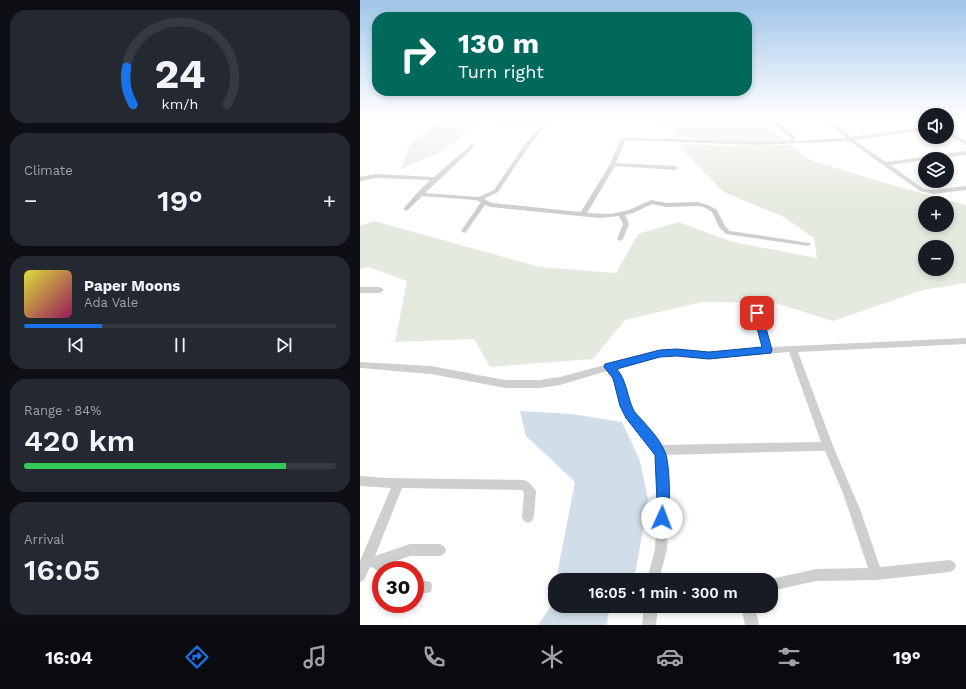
<!DOCTYPE html>
<html lang="en">
<head>
<meta charset="utf-8">
<style>
	body { margin:0; font-family:"Work Sans",sans-serif; background:#242831; color:#f1f3f6; height:100vh; display:flex; flex-direction:column; font-size:15px; white-space:nowrap }
	* { box-sizing:border-box; margin:0 }
	p { font-size:13px; color:#9ea1a6 }
	.icon { flex:none; width:22px; height:22px; fill:none; stroke:currentColor; stroke-width:2; stroke-linecap:round; stroke-linejoin:round }
	.map { position:relative; flex:1; overflow:hidden }
	.drawer { display:flex; flex-direction:column; gap:10px; padding:10px; background:#0d0f14; width:360px }
	.drawer>* { flex:none }
	.top-card { position:absolute; left:12px; top:12px; width:380px; height:84px; border-radius:16px; box-shadow:0 2px 6px #0003; background:#00695c; color:#fff; overflow:hidden }
	.controls { position:absolute; left:558px; top:108px; display:grid; gap:8px }
	.controls a { display:grid; place-items:center; width:36px; height:36px; border-radius:50%; background:#171b24; box-shadow:0 2px 6px #0003; font-size:20px }
	.speed { position:absolute; left:12px; top:561px; display:flex; gap:8px; font-size:20px; font-weight:700; text-align:center }
	.speed>* { display:grid; place-content:center; width:52px; height:52px; border-radius:50%; background:#171b24; box-shadow:0 2px 6px #0003; line-height:1 }
	.speed .limit { border:6px solid #d22; background:#fff; color:#111 }
	.pin { position:absolute; display:grid; place-items:center; width:34px; height:34px; color:#fff; margin:-17px; border-radius:8px; box-shadow:0 2px 6px #0006 }
	.me { position:absolute; width:44px; margin:-22px; rotate:2deg; stroke-linejoin:round; filter:drop-shadow(0 0 3px #0008) }
	.turn { display:flex; align-items:center; gap:14px; height:84px; padding:0 20px; font-size:18px }
	.turn .icon { width:52px; height:52px; stroke-width:2.5 }
	.turn b { display:block; font-size:28px; line-height:34px }
	.big { font-size:30px; font-weight:600; line-height:1.1 }
	.drawer .card { flex:1; display:flex; flex-direction:column; justify-content:center; gap:6px; min-width:0; padding:0 14px; border-radius:16px; background:#242831 }
	.drawer .dial { align-items:center; gap:0 }
	.dial svg { height:104px; overflow:visible; fill:none; stroke:#363941; stroke-width:7; stroke-linecap:round; text-anchor:middle }
	.dial text { fill:#f1f3f6; stroke:none }
	.song { display:flex; align-items:center; gap:12px }
	.cover { width:48px; height:48px; border-radius:6px; background:linear-gradient(135deg,hsl(60 70% 55%),hsl(330 70% 35%)) }
	.played { height:4px; border-radius:2px; background:linear-gradient(90deg,#1a73e8 25%,#363941 25%) }
	.keys { display:flex; justify-content:space-around; direction:ltr }
	.heat { display:flex; justify-content:space-between; align-items:center; font-size:22px; direction:ltr }
	.charge { height:6px; border-radius:3px; background:linear-gradient(90deg,#34c759 84%,#363941 0) }
	.trip { position:absolute; left:188px; top:573px; width:230px; height:40px; border-radius:16px; background:#171b24; box-shadow:0 2px 6px #0003; font-weight:600; line-height:40px; text-align:center }
	.tabs { display:flex; height:64px; justify-content:space-around; align-items:center; background:#090b0e; color:#9ea1a6 }
	.tabs .icon { width:28px; height:28px }
	.tabs .on { color:#1a73e8 }
	.tabs b { font-size:18px; color:#f1f3f6 }
	main { display:flex; flex:1; min-height:0 }
	.map>svg:first-child { display:block }
</style>
</head>
<body>
<main>
<section class="drawer">
<div class="card dial"><svg viewBox="0 0 100 80">
<path d="M14 69A42 42 0 1 1 86 69"/>
<path d="M14 69A42 42 0 0 1 9 40" stroke="#1a73e8"/>
<text x="50" y="56" font-size="32" font-weight="700">24</text>
<text x="50" y="72" font-size="11">km/h</text>
</svg></div>
<div class="card"><p>Climate</p>
<div class="heat"><a>−</a><b class="big">19°</b><a>+</a></div>
</div>
<div class="card">
<div class="song"><i class="cover"></i><div><b>Paper Moons</b><p>Ada Vale</p></div></div>
<div class="played"></div>
<div class="keys"><svg class="icon" aria-label="previous" viewBox="0 0 24 24"><path d="M18 5L8 12l10 7zM5 5v14"/></svg><svg class="icon" aria-label="pause" viewBox="0 0 24 24"><path d="M8 5v14M16 5v14"/></svg><svg class="icon" aria-label="next" viewBox="0 0 24 24"><path d="M6 5l10 7-10 7zM19 5v14"/></svg></div>
</div>
<div class="card"><p>Range · 84%</p><b class="big">420 km</b><div class="charge"></div></div>
<div class="card"><p>Arrival</p><b class="big">16:05</b></div>
</section>
<div class="map">
<svg width="606" height="625" viewBox="0 0 606 625">
	<rect width="100%" height="100%" fill="#fff"/>
	<g fill="#e4eadf" fill-rule="evenodd">
		<path d="M84 116H124L83 151 41 169 50 145Z"/>
		<path d="M270 116H394L423 140H358L317 137 309 125Z"/>
		<path d="M321 144 374 146 431 145 450 160 532 185 606 205V283L563 290 473 321 415 303 342 302 265 320 233 359 130 367 114 339 35 342 47 281 8 267 0 269V226L14 221 180 267 256 273 278 234 318 222 373 242 457 258 454 238 424 217 364 192 328 156ZM565 203H587V225H565ZM565 247H587V269H565Z"/>
	</g>
	<g fill="#d1deea">
		<path d="M160 411 212 414 262 422 280 461 288 499 276 570 270 580H196L215 482 166 436Z"/>
		<path d="M195 587V606H254L248 615 247 625H178L191 606Z"/>
	</g>
	<g fill="none" stroke-linecap="round" stroke-linejoin="round">
		<g fill="#cfcfcf" fill-rule="evenodd">
			<path d="M4 116H10L0 121V118Z"/>
			<path d="M189 116H194L169 146 138 192 124 199 132 203 221 212 250 164 261 139 268 138 397 141H429L431 139 406 116H411L436 138 435 141 486 138 465 120 466 116H474L469 119 491 137 565 128V130L494 140 526 162 606 151V155L565 159V160L530 165 564 189 573 190 606 186V190L573 194 560 191 489 141 397 145 268 140 265 141 256 163 315 166 318 168 315 170 255 166 227 213 251 214 269 210 291 200 307 203 337 202 348 205 357 210 365 226 370 231 450 243 451 244 448 246 366 234 359 227 352 212 344 207 337 206 307 207 292 204 273 213 265 215 269 224 263 239 260 241 257 239 263 224 259 216 239 218 131 207 125 205 106 232 104 233 101 231 121 202 115 200 62 196 48 210 46 211 43 209 44 208 57 193 70 180 16 178 0 181V177L16 174 74 177 112 144 115 146 114 147 65 193 119 197 134 190 165 144 182 125 141 122 139 121V120L184 123Z"/>
			<path d="M560 116H565V119Z"/>
			<path d="M587 131 606 141V145L587 134Z"/>
			<path d="M0 287H20L24 290 20 293H0Z"/>
			<path d="M397 310 401 313 411 347 606 338V344L438 352 473 446 500 509 520 567 590 560 594 562 596 566 594 570 590 572 516 580 456 581 411 591V580H408L411 579 456 569 508 568 483 493 465 451H452L306 455 309 502 307 549 299 580H287L295 549 297 502 296 455 293 450C282 436 267 422 260 405 255 392 256 383 247 371L200 385 180 388H145L71 374 0 368V362L71 366 145 380H180L200 377 300 350 317 349 349 353 403 347 393 313ZM429 352 461 442 301 445C293 432 280 422 272 409 265 396 265 380 255 368L300 356 317 355 349 359Z"/>
			<path d="M0 476 26 478 164 480C169 482 173 486 176 491L174 517 172 521 168 523 164 521 162 517 164 493 162 490 42 488 15 556 50 544H80L84 546 86 550 84 554 80 556H50L27 564 30 570H21V575L14 568 10 567 4 580 0 582V561L31 488 0 486Z"/>
			<path d="M55 581H66L71 582 72 587 71 592 66 593H55Z"/>
			<path d="M284 606H298L296 625H282Z"/>
			<path d="M381 606H395L399 625H385Z"/>
		</g>
	</g>
	<linearGradient id="sky" x2="0" y2="1"><stop stop-color="#9fc5e9"/><stop offset="0.57" stop-color="#fff"/><stop offset="1" stop-color="#fff" stop-opacity="0"/></linearGradient>
	<rect width="606" height="204" fill="url(#sky)"/>
	<path fill="#1a73e8" stroke="#114b97" d="M397 310 402 313 412 350 411 353 349 359 317 356 300 357 257 369C267 381 267 397 274 411 285 424 299 437 305 452 310 462 311 513 307 522L302 524 298 522 296 518 297 502 295 455 266 418 260 406 253 378 244 367 245 364 249 363 300 350 317 349 349 352 402 347 393 313Z"/>
</svg>
<div class="controls">
<a><svg class="icon" aria-label="sound" viewBox="0 0 24 24"><path d="M4 9h4l5-4v14l-5-4H4zM17 9q2 3 0 6"/></svg></a>
<a><svg class="icon" aria-label="layers" viewBox="0 0 24 24"><path d="M12 4l9 5-9 5-9-5zM3 14l9 5 9-5"/></svg></a>
<a>+</a>
<a>−</a>
</div>
<div class="speed"><div class="limit">30</div></div>
<div class="pin" style="left:397px;top:313px;background:#d93025"><svg class="icon" aria-label="arrive" viewBox="0 0 24 24"><path d="M6 21V4h12l-3 4 3 4H6"/></svg></div>
<svg class="me" style="left:302px;top:518px" viewBox="-20 -20 40 40"><circle r="19" fill="#fff"/><path d="M0-13L10 11 0 6-10 11z" fill="#1a73e8"/></svg>
<div class="trip">16:05 · 1 min · 300 m</div>
<div class="top-card">
<div class="turn"><svg class="icon" aria-label="right" viewBox="0 0 24 24"><path d="M7 20v-9h11M14 6l5 5-5 5"/></svg><div><b>130 m</b>Turn right</div></div>
</div>
</div>
</main>
<nav class="tabs">
<b>16:04</b>
<svg class="icon on" aria-label="directions" viewBox="0 0 24 24"><path d="M12 3l9 9-9 9-9-9zM9 14v-3h6M13 9l2 2-2 2"/></svg>
<svg class="icon" aria-label="music" viewBox="0 0 24 24"><path d="M9 18V5l10-2v13"/><circle cx="6" cy="18" r="3"/><circle cx="16" cy="16" r="3"/></svg>
<svg class="icon" aria-label="phone" viewBox="0 0 24 24"><path d="M5 4h4l2 5-3 2q2 4 5 5l2-3 5 2v4C11 20 4 13 5 4z"/></svg>
<svg class="icon" aria-label="climate" viewBox="0 0 24 24"><path d="M12 3v18M4 7l16 10M4 17L20 7"/></svg>
<svg class="icon" aria-label="car" viewBox="0 0 24 24"><path d="M5 17H2v-5l4-1 3-4h7l3 4 3 1v5h-3M9 17h6M6 11h13"/><circle cx="7" cy="17" r="2"/><circle cx="17" cy="17" r="2"/></svg>
<svg class="icon" aria-label="filters" viewBox="0 0 24 24"><path d="M4 7h16M4 17h16"/><circle cx="9" cy="7" r="2"/><circle cx="15" cy="17" r="2"/></svg>
<b>19°</b>
</nav>
</body>
</html>
